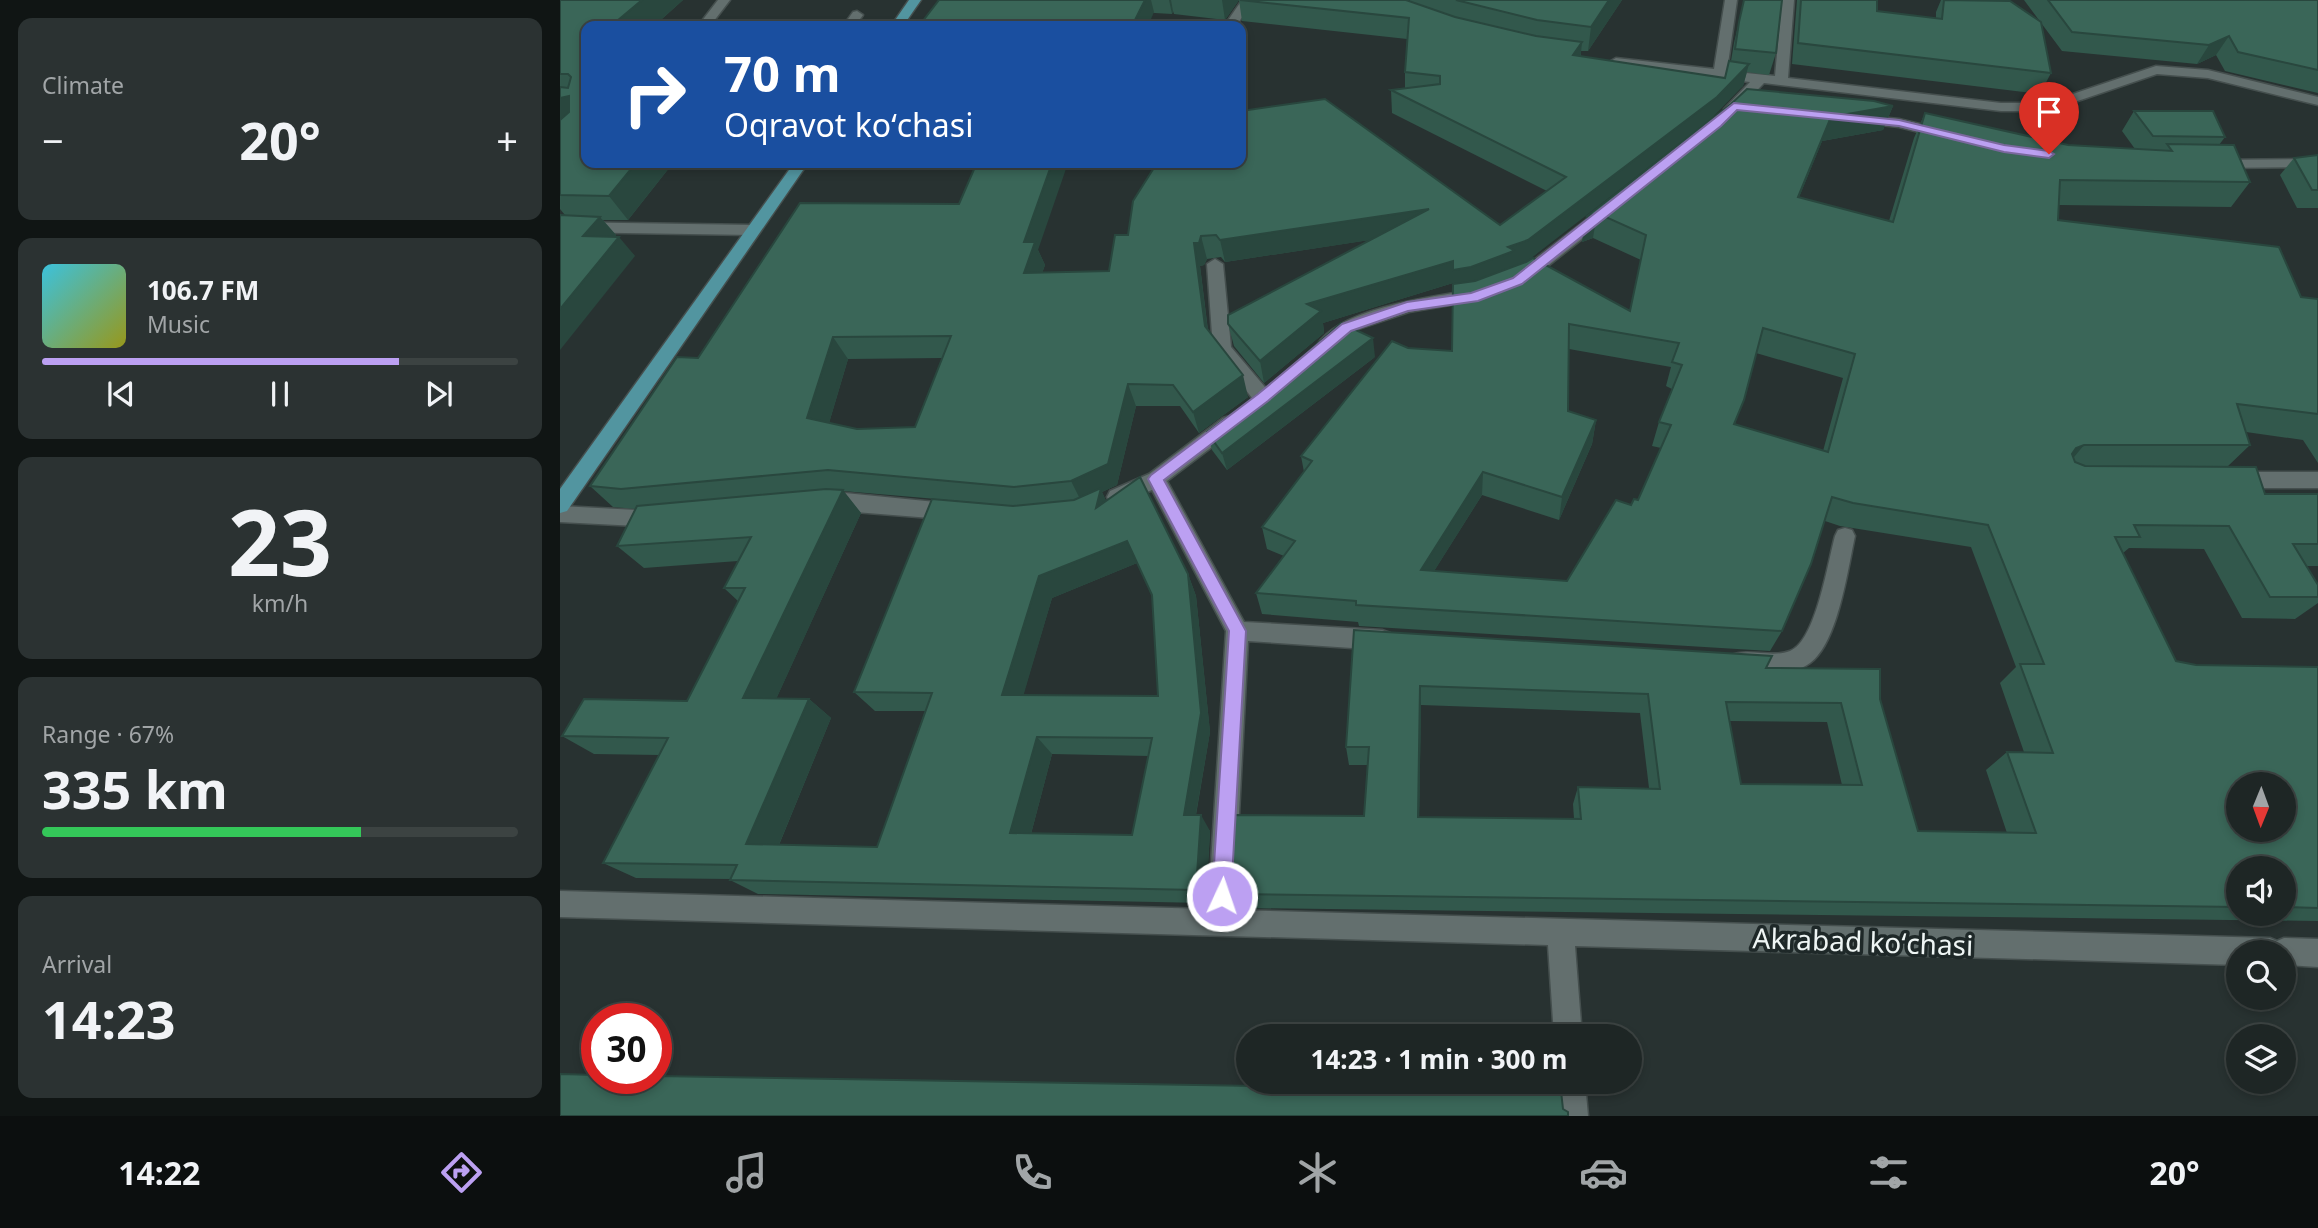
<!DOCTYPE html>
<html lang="en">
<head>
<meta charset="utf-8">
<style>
	body { margin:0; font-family:"Noto Sans",sans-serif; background:#2b3232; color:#f1f3f6; height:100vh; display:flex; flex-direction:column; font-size:26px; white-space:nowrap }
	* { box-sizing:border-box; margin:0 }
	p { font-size:23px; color:#a1a5a7 }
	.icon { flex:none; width:38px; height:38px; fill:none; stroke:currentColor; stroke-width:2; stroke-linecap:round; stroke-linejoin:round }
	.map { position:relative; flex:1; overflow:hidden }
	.panel { display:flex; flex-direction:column; gap:18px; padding:18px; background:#101514; width:560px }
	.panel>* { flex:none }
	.top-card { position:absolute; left:21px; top:21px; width:665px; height:147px; border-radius:14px; box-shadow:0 4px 10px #0003,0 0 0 2px #3c4342; background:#1a4fa0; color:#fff; overflow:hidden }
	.needle { width:46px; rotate:181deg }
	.controls { position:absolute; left:1666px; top:772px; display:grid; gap:14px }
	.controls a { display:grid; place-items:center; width:70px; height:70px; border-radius:50%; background:#1e2625; box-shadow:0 4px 10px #0003,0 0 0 2px #3c4342; font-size:35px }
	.speed { position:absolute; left:21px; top:1003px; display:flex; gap:14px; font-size:35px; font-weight:700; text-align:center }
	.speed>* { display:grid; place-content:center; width:91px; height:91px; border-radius:50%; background:#1e2625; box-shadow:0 4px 10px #0003,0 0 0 2px #3c4342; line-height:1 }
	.speed .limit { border:10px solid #d22; background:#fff; color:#111 }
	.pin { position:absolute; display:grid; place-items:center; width:60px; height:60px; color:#fff; margin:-72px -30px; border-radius:50% 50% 50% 0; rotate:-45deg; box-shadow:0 0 7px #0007 }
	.pin .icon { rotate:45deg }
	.me { position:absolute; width:77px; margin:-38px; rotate:3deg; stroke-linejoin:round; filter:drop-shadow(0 0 5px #0008) }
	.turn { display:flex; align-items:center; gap:24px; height:147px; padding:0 28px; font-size:32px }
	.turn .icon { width:91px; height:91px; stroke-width:2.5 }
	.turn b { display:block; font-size:49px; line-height:60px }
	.big { font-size:52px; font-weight:700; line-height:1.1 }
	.panel .card { flex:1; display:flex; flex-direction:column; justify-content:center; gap:10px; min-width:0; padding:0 24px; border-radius:14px; background:#2b3232 }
	.panel .dial { align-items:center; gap:0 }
	.dial b { font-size:91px; line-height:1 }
	.song { display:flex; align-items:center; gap:21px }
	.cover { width:84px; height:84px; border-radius:10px; background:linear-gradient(135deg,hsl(190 70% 55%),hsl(60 70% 35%)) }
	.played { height:7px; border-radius:4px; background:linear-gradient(90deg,#bca0f2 75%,#3c4342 75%) }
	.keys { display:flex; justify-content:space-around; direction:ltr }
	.heat { display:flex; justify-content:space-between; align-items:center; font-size:38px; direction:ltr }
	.charge { height:10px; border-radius:5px; background:linear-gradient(90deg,#34c759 67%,#3c4342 0) }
	.trip { position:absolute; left:676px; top:1024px; width:406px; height:70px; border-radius:35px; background:#1e2625; box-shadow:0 4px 10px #0003,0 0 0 2px #3c4342; font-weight:700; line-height:70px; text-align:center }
	.menu { display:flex; height:112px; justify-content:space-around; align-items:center; background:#0c0f0f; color:#a1a5a7 }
	.menu .icon { width:49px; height:49px }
	.menu .active { color:#bca0f2 }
	.menu b { font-size:32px; color:#f1f3f6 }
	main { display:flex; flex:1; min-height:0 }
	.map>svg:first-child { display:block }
</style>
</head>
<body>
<main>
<section class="panel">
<div class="card"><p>Climate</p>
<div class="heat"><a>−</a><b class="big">20°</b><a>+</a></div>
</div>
<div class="card">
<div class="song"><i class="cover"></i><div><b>106.7 FM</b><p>Music</p></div></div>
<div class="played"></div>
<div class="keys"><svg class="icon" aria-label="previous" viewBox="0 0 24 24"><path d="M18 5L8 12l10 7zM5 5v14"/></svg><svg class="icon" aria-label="pause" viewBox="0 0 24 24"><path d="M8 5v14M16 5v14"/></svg><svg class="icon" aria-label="next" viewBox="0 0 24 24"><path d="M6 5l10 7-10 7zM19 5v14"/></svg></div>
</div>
<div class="card dial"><b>23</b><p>km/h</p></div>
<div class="card"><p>Range · 67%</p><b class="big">335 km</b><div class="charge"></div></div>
<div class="card"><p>Arrival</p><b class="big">14:23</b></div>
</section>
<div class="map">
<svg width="1758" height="1116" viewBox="0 0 1758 1116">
	<rect width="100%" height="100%" fill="#283231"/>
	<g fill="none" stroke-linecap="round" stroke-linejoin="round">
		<g stroke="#454f4e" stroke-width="3">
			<g id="minor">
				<path d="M158 0H170L150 26H138Z"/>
				<path d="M682 0H694L676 26H664Z"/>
				<path d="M1165 0H1177L1167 71 1215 76 1222 0H1234L1228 78 1441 103H1474L1498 99 1596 66 1648 70 1758 97V105L1648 78 1597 74 1500 107 1474 111H1441L1204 83 1176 112 1171 113 1164 109 1190 82 1056 66 1049 62 1056 58 1154 69Z"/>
				<path d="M297 11 303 15 295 26H283L293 12Z"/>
				<path d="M1298 115 1339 119 1392 132 1394 135 1387 139 1339 127 1293 122 1291 119Z"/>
				<path d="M1758 159V167L1655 168 1648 164 1655 160Z"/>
				<path d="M1044 209 1052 214 1050 217 965 284H953L951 280 953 276 1038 211Z"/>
				<path d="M0 222 193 225 201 230 193 235 0 232Z"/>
				<path d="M655 259 663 264 671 347 710 393 712 398 710 403H696L653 348 647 264Z"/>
				<path d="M919 289 925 291 927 295 925 299 849 312 792 331 772 349 766 351 757 345C781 307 876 296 919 289Z"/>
				<path d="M670 416 677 418 679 423 677 428 607 481 684 622 822 630 830 633 833 640 830 647 822 650 688 641 674 910 1710 938 1717 941 1724 938 1758 939V967L1724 965V952H1678V965L1015 946 1022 1036H994L988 945 0 917V891L648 909 666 631 592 490 557 505 550 503 547 497 550 491 589 474 663 418Z"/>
				<path d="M1673 472H1758V488H1673L1666 485 1663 480 1666 475Z"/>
				<path d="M285 493 396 504 403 506 406 512 403 518 396 520 257 509 254 503 257 497Z"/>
				<path d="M0 506 96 511 103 513 106 519 103 525 96 527 0 522Z"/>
				<path d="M1285 528 1292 530 1295 536C1288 568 1278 643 1250 663 1239 671 1222 674 1209 674 1196 674 1183 673 1171 669L1168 662 1171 655C1190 648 1211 658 1230 651 1256 641 1268 561 1275 536L1278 530Z"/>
				<path d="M996 1082H1025L1028 1116H998Z"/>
			</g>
		</g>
		<g stroke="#454f4e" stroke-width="3">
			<g id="major">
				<path d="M349 0H361L343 26H331Z"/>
				<path d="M234 163H248L7 511 0 513V489Z"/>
			</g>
		</g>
		<use href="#minor" fill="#636f6e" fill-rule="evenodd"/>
		<use href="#major" fill="#5295a0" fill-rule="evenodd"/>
	</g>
	<g fill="#32584c" fill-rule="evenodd">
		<path d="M0 0H123L94 26H26V163H113L68 220H43L56 235 54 237 75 256 5 215 0 209Z"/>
		<path d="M379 0H679L665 20 614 14 613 11 612 14Z"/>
		<path d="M679 0 850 2V0H1062L1028 51H1021V56L1165 78 1171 61 1174 43 1184 0 1216 53 1209 75 1187 72 1183 86 966 262 1070 311 1081 260 1033 238 1022 242 1026 217 1333 106 1323 130 1262 141 1239 197 1329 221 1354 138 1365 113 1508 145 1575 149 1562 131 1574 111 1665 137 1659 145 1690 182 1671 207 1499 205 1498 220 1741 297 1758 299V463L1743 440 1686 432 1690 445 1667 467 1705 494H1758V566H1746L1758 585V603L1735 619 1682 618 1644 549 1569 548 1563 553 1616 661 1636 665 1758 667V921L680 908 668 890 804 816 808 765H789L786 747 794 630 1206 668 1320 699 1358 831 1447 833 1426 770 1447 752H1464L1440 683 1456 667 1411 547 1280 526 1265 521 1222 631 1210 651 799 626 798 622 702 614 696 593 724 556 707 549 702 527 744 472 741 456 848 348 892 351 893 283 763 323 764 333 704 383 674 346 668 324 809 240 665 262 661 257 647 259 644 265 640 266 648 330 688 397 639 433 620 406H576L557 485 542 492 546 501 628 574 636 596 650 732 636 815 650 831 646 903 198 894 170 880 171 879 76 878 43 863 99 755 34 754 2 736 127 701 178 601 164 588 178 561 84 568 57 546 76 509 53 507 30 486 138 358 399 204 418 167 478 250 485 265 482 273 549 271 555 235 940 225 987 191 832 113 831 90 845 88V72L847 39 682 21ZM1009 349 1111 367 1106 386 1112 389 1099 422 1092 446 1101 448 1078 500 1071 505 1007 581 874 571 922 495 999 520 1032 444 1036 420 1008 411ZM1196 353 1283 378 1263 451 1175 424ZM382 358 355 427 297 429 269 423 288 359ZM283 491 423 503 294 692 315 711H365L317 847 219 845 271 718 249 699H216L301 513ZM577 563 592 596 598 696 463 695 492 598ZM861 705 1080 713 1089 788 1018 787 1013 804 1014 819 859 817ZM1170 721 1267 722 1282 785 1181 784ZM492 754 589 756 572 835 471 834ZM1678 868H1724V914H1678Z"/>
		<path d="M1237 0H1317V11L1376 18V12L1381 0H1445L1491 73 1480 94 1232 64Z"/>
		<path d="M1464 0H1758V93L1665 71 1656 55 1637 64 1502 51Z"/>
		<path d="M1758 155V208H1737L1720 175 1734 158Z"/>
		<path d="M815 357 667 470 652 450 647 432Z"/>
	</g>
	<g fill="#29473e">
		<path d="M82 0H123L94 26H51Z"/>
		<path d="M585 0H591L594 12 588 26H572Z"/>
		<path d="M609 0H611L613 11 612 14Z"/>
		<path d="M662 0H679L665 20Z"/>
		<path d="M1049 0H1062L1028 51 1031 27Z"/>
		<path d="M1669 36 1656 55 1637 64 1649 45Z"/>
		<path d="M1022 42 1020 64 1013 55Z"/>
		<path d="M1189 64 1183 86 1151 119 966 262 893 292V270L948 247Z"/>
		<path d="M9 96 26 118 0 139V98Z"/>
		<path d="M1333 106 1323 130 1262 141 1229 222 1238 197 1271 117Z"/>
		<path d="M76 163H113L68 220 49 196Z"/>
		<path d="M492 163H508L478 250 485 265 474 296 464 273V242Z"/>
		<path d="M869 209V231L665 262 660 240Z"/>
		<path d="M1037 213 1033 238 1022 242 1026 217Z"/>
		<path d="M40 217 56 235 39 255 23 236Z"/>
		<path d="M641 236 647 259 644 265 640 266 650 348 645 326 634 243Z"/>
		<path d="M59 237 75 256 0 350V309Z"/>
		<path d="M893 261V283L763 323 764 333 704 383 700 361 747 304Z"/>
		<path d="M273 337 288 359 264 440 247 418Z"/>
		<path d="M813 338 815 357 667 470 662 453Z"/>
		<path d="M683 375 688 397 639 433 633 412Z"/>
		<path d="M568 384 576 406 557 485 542 492 551 511 546 530 521 501 511 481Z"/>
		<path d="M1036 420 1032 444 999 520 1002 497Z"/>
		<path d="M1524 445 1505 468 1497 472 1516 448Z"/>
		<path d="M923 472 922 495 861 592V570Z"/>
		<path d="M283 490 301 513 208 717 183 698Z"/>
		<path d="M567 541 577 563 492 598 458 714 442 695 479 576Z"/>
		<path d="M628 574 636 596 650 732 633 831 624 815Z"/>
		<path d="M860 686 861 705 859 833 858 817Z"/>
		<path d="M249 699 271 718 213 859 186 844Z"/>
		<path d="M477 737 492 754 467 849 450 833Z"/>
		<path d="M641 815 650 831 646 903 636 890Z"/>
	</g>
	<g fill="#3a6658" stroke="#29473e" stroke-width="2" fill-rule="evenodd">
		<path d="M0 0H82L51 26H26V163H76L49 196 0 195V120L9 112V96L0 98V87L8 88 11 77 8 74H0Z"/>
		<path d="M379 0H585L572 26H359Z"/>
		<path d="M680 0H846L895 17 976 36 1022 42 1013 55 1165 78 1169 61 1189 64 1157 97 968 240 948 247 954 250 951 252 911 267 893 270V261L747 304 761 311 700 361 668 324V315L869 209 660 240 656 235 641 236 639 243H634L645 326 683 375 633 412 613 385 568 384 548 464 511 481 454 487 268 470 61 489 30 486 117 357 138 358 240 203 399 204 415 167H418L420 163H492L464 242H475L464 273 549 271 555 235H568L573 201 597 163H681V111L765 99 940 225 1006 177 831 90 880 84V76L845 72 849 18ZM391 336 355 427 297 429 247 418 273 337Z"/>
		<path d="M896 0H1049L1031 27 977 20Z"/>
		<path d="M1184 0H1222L1216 53 1175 49 1179 22Z"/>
		<path d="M1241 0H1317V11L1382 19 1384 0 1450 1 1481 22 1491 73 1238 43Z"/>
		<path d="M1488 0H1758V70L1678 52 1669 36 1649 45 1512 32Z"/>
		<path d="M1187 89 1314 101 1333 106 1271 117 1238 197 1333 222 1365 113 1508 145 1612 151 1607 144 1674 145 1690 182 1500 180 1498 220 1719 247 1741 297 1758 299V414L1677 404 1690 445H1524L1516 448 1512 454 1515 462 1525 466 1696 467 1705 494H1758V544H1733L1758 585V597H1710L1669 526 1574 525 1580 537H1555L1616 661 1636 665 1758 667V908L1724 907V868H1678V907L672 894 673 890H668L673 815 804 816 809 747H786L794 630 1212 656 1206 668 1320 669V699L1358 831 1476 833 1447 752 1493 753 1460 664H1484L1428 525 1293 503 1272 497 1251 564 1222 631 796 605V601L696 593 735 541 702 527 752 461 741 456 832 341 848 348 892 351 893 284 915 281 966 262 973 258 1070 311 1086 235 1037 213 1026 217 1171 104ZM1009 324 1119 343 1112 362 1122 365 1099 422 1111 425 1078 500 1074 499 1071 505 1056 500 1007 581 861 570 923 472 1002 497 1036 420 1008 411ZM1203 328 1295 354 1268 452 1174 424 1184 400ZM860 686 1088 694 1100 789 1018 787 1021 819 858 817ZM1166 702 1281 703 1302 785 1181 784ZM1678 784H1724V830H1678Z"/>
		<path d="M1574 111H1653L1665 137 1593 136Z"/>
		<path d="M1758 155V190H1752L1734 158Z"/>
		<path d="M0 215 40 217 23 236 59 237 0 309Z"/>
		<path d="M781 323 813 338 662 453 647 432 708 387Z"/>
		<path d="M580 477 628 574 641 713 624 815H641L636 890 170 880 177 865 43 863 108 738 2 736 24 699 127 701 185 588H164L191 537 57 546 77 506 266 489 283 490 183 698 249 699 186 844 317 847 372 693 294 692 372 499 453 506 514 500 541 488 536 508ZM567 541 592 595 598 696 442 695 479 576ZM477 737 592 738 572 835 450 833Z"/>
		<path d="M0 1074 37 1075V1078H96V1076L1001 1091 1003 1109 1008 1112V1116H0Z"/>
	</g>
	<path fill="#bca0f2" stroke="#7a689d" stroke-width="2" d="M1174 103 1339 120 1444 145 1489 151 1494 154 1489 158 1444 152 1339 126 1177 110 1161 126 962 284 918 301 848 311 791 331 708 401 604 480 686 631 671 896 669 903 662 906 654 903 652 896 669 631 588 479 591 475 698 394 782 324 847 302 911 293 953 278Z"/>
	<g text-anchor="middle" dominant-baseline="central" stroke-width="7" stroke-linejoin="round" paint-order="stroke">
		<g font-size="28" fill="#eef5f4" stroke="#1e2828">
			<text transform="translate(1303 941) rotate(2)">Akrabad koʻchasi</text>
		</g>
	</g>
</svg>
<div class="controls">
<a><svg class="needle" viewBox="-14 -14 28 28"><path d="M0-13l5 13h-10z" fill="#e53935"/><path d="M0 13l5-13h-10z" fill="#a1a5a7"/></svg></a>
<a><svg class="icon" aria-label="sound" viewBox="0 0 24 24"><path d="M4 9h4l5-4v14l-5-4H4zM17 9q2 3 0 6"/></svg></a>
<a><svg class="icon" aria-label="search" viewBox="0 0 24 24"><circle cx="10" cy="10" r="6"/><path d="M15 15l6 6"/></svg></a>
<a><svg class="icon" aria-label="layers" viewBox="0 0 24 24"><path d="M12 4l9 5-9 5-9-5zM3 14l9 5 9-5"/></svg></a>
</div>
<div class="speed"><div class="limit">30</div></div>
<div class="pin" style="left:1489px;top:154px;background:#d93025"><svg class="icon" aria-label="arrive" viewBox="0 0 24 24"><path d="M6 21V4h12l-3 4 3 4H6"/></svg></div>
<svg class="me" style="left:662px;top:896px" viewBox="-20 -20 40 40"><circle r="17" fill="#bca0f2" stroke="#fff" stroke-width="3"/><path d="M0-11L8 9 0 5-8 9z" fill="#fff"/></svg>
<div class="trip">14:23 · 1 min · 300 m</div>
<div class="top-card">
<div class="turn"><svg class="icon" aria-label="right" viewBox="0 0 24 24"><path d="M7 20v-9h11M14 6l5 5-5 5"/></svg><div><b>70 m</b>Oqravot koʻchasi</div></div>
</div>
</div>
</main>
<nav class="menu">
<b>14:22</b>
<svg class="icon active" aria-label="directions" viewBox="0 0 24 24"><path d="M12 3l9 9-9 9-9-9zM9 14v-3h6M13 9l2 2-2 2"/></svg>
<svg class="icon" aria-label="music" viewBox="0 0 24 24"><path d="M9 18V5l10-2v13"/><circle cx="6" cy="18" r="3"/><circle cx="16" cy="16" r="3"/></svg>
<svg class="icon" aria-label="phone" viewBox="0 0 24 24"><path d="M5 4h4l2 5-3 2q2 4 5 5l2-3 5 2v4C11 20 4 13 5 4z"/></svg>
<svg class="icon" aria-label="climate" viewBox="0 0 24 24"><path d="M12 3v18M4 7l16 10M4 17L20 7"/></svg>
<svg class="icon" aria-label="car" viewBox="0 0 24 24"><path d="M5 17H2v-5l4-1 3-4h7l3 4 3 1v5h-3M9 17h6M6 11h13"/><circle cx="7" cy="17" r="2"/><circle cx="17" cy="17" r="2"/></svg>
<svg class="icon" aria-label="filters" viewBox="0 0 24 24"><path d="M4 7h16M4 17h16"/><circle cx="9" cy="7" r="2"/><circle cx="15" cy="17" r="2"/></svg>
<b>20°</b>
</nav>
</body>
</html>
